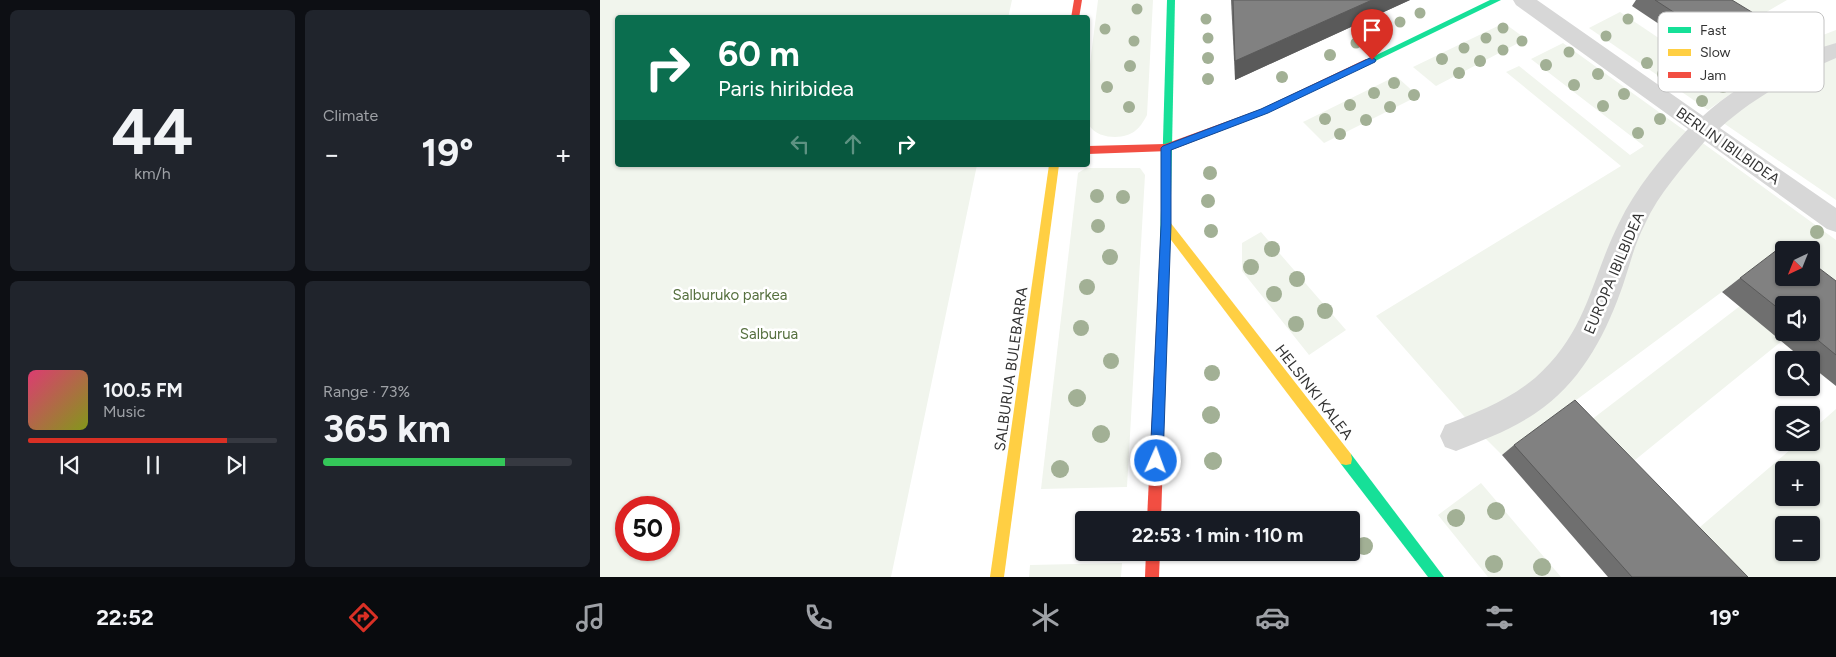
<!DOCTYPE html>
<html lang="en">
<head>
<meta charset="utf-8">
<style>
	body { margin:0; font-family:Figtree,sans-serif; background:#20242c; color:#f1f3f6; height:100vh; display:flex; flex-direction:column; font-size:19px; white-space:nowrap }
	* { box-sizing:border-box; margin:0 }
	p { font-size:16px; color:#9ea1a6 }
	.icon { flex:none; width:28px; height:28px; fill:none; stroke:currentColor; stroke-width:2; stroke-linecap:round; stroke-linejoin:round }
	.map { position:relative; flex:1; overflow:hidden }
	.details { display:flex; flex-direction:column; gap:10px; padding:10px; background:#0d0f14; width:600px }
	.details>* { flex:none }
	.hud { position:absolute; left:15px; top:15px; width:475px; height:152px; border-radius:5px; box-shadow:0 1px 4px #0004; background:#0b6e4f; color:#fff; overflow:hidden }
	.needle { width:32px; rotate:223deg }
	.fabs { position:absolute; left:1175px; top:241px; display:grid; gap:10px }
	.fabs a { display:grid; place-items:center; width:45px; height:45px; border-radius:5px; background:#171b24; box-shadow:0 1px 4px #0004; font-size:25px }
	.speed { position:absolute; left:15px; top:496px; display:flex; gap:10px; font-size:25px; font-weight:700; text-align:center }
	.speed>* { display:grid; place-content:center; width:65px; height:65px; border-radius:50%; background:#171b24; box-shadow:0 1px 4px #0004; line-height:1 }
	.speed .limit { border:8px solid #d22; background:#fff; color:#111 }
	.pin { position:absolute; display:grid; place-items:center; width:42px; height:42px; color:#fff; margin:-51px -21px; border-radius:50% 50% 50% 0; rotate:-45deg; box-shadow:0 0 5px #0007 }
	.pin .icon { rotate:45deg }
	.me { position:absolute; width:55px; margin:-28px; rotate:2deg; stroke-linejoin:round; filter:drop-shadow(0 0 4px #0008) }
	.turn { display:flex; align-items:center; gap:18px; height:105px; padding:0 20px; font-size:22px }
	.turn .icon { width:65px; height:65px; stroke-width:2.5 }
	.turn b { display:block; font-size:35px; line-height:42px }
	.lanes { display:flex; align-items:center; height:48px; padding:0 20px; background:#0003; justify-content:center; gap:25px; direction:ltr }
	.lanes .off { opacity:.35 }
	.big { font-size:38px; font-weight:700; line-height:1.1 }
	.details .tile { flex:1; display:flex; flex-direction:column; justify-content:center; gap:8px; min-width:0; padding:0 18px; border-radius:8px; background:#20242c }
	.details .dial { align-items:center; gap:0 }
	.dial b { font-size:65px; line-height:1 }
	.song { display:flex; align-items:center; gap:15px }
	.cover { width:60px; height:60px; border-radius:8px; background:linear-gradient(135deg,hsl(340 70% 55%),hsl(70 70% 35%)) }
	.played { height:5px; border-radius:2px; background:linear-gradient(90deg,#d93025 80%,#363941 80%) }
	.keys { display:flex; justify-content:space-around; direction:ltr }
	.heat { display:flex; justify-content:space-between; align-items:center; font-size:28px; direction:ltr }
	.charge { height:8px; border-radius:4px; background:linear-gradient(90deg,#34c759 73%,#363941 0) }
	.details .tiles { flex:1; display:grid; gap:10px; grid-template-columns:repeat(2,1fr) }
	.trip { position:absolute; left:475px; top:511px; width:285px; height:50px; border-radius:5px; background:#171b24; box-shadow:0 1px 4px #0004; font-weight:700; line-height:50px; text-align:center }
	.tab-bar { display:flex; height:80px; justify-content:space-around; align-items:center; background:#090b0e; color:#9ea1a6 }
	.tab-bar .icon { width:35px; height:35px }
	.tab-bar .active { color:#d93025 }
	.tab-bar b { font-size:22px; color:#f1f3f6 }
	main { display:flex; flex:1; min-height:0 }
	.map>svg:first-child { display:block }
</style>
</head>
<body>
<main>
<section class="details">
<div class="tiles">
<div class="tile dial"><b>44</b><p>km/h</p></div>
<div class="tile"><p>Climate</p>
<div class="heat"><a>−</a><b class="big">19°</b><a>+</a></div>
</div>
<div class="tile">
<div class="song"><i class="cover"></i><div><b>100.5 FM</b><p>Music</p></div></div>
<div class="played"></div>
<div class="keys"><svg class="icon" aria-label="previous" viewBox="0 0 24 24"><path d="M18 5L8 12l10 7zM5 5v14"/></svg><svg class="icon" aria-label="pause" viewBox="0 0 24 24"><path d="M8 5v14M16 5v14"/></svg><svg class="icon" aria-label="next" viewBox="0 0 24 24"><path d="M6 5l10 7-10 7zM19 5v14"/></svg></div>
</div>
<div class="tile"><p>Range · 73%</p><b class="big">365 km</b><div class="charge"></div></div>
</div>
</section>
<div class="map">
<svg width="1236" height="577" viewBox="0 0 1236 577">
	<rect width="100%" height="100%" fill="#fff"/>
	<g fill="#f1f5ed" fill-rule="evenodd">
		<path d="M0 0H412L408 18H18V165H377L291 577H0ZM26 508H69V550H26Z"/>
		<path d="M498 0H553L547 115C539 130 533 136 515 137 506 137 494 134 489 125 482 113 496 20 498 0Z"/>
		<path d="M1129 0H1187L1153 20Z"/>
		<path d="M1020 12 1136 90 1108 110 989 28Z"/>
		<path d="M904 23 926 39 836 86 813 67Z"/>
		<path d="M1236 30V43L1176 69 1167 70 1223 35Z"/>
		<path d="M963 43 1088 133 984 327 928 388 870 423 776 316 1021 166 906 72 919 66 1030 155 1044 146 931 59Z"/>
		<path d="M1236 55V200L1119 120 1143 103Z"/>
		<path d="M796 76 818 96 724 143 703 122Z"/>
		<path d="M1100 141 1236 240V290L1211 271V250H1184L1181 248 902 455 881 434 909 422 1023 268 1064 184Z"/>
		<path d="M486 168H540L545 175 527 487 441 489 478 173Z"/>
		<path d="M661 232 746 330 709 355 642 271V243Z"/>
		<path d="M1140 306 1182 341 1019 473 978 430Z"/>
		<path d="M1236 409V577H1134L1093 533 1198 443 1211 442V431ZM1184 470H1211V498H1184ZM1184 525H1211V552H1184Z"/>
		<path d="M881 483 961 577H888L838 515Z"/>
		<path d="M522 563 521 577H429L430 565Z"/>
	</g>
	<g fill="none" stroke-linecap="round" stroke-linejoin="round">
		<path fill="#d7d7d7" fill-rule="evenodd" d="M913 0H937L1103 116C1140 83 1188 56 1236 43V58C1194 76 1154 97 1120 128L1236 208V232L1227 229 1105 141C1083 167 1059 193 1045 224 1035 243 1030 264 1023 285 1007 331 984 377 944 407 918 427 886 439 856 451L845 447 840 436 845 425C876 413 909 400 935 378 988 331 990 281 1019 223 1036 188 1061 158 1088 129L916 5Z"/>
		<g fill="#16e098" fill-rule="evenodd">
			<path d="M567 0H575L570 245 569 248H561L560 245Z"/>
			<path d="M890 0H901L769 64 766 65 762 62Z"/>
			<path d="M746 453 751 454 844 577H828L741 464 740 459 741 454Z"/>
		</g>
		<g fill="#ffcf43" fill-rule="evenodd">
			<path d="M449 165H459L404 577H390Z"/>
			<path d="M566 221 570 222 751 454 752 459 751 464 746 465 741 464 562 228 561 225 562 222Z"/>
		</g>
		<g fill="#f24e42" fill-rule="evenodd">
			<path d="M474 0H482L479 18H471Z"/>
			<path d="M766 59 770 62 769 64 667 113 569 151 488 154V146L565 144 661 109Z"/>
			<path d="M565 241 569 242 570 245 561 520H547L560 245 561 242Z"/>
			<path d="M546 552H560L559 577H545Z"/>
		</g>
	</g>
	<g fill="#a2b095">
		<circle cx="537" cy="9" r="5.5"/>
		<circle cx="820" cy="13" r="5.5"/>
		<circle cx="606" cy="19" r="5.5"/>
		<circle cx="1028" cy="19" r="5.5"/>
		<circle cx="800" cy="22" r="5.5"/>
		<circle cx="903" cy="28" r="5.5"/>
		<circle cx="505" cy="29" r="5.5"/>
		<circle cx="777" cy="33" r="5.5"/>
		<circle cx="1006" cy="36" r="5.5"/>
		<circle cx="608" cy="38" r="5.5"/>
		<circle cx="886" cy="38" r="5.5"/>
		<circle cx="534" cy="41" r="5.5"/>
		<circle cx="922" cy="41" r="5.5"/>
		<circle cx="756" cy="43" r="5.5"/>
		<circle cx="864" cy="48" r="5.5"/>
		<circle cx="903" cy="50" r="5.5"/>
		<circle cx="969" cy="52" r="5.5"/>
		<circle cx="730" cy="55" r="6"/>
		<circle cx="608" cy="58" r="6"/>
		<circle cx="842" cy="59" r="6"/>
		<circle cx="880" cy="61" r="6"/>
		<circle cx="1047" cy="63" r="6"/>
		<circle cx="946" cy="65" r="6"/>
		<circle cx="530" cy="66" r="6"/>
		<circle cx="859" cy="73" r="6"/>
		<circle cx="998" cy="74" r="6"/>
		<circle cx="1063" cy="74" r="6"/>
		<circle cx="682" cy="77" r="6"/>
		<circle cx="608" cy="79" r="6"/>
		<circle cx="794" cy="83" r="6"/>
		<circle cx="974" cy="85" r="6"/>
		<circle cx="507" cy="87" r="6"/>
		<circle cx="1123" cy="87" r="6"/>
		<circle cx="774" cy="93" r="6"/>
		<circle cx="1024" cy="94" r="6"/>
		<circle cx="814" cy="95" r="6"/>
		<circle cx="1102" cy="101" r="6"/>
		<circle cx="750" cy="105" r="6"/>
		<circle cx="1003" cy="106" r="6"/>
		<circle cx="529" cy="107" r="6"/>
		<circle cx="790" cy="107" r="6"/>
		<circle cx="725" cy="119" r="6"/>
		<circle cx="1060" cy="119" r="6"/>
		<circle cx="766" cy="120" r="6"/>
		<circle cx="1038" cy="133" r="6"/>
		<circle cx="740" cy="134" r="6"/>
		<circle cx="610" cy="173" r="7"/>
		<circle cx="497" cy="196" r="7"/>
		<circle cx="523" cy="197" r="7"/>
		<circle cx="608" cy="201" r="7"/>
		<circle cx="498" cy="226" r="7"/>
		<circle cx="611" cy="231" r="7"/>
		<circle cx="1217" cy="232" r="7"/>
		<circle cx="672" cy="249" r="8"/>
		<circle cx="510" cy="257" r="8"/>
		<circle cx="651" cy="267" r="8"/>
		<circle cx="697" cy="279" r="8"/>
		<circle cx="487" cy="287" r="8"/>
		<circle cx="674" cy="294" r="8"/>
		<circle cx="725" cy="311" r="8"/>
		<circle cx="696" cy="324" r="8"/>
		<circle cx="481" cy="328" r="8"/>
		<circle cx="511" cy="361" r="8"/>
		<circle cx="612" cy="373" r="8"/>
		<circle cx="477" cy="398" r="9"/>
		<circle cx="611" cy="415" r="9"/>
		<circle cx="501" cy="434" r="9"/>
		<circle cx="613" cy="461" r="9"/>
		<circle cx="460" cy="469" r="9"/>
		<circle cx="896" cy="511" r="9"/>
		<circle cx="856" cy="518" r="9"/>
		<circle cx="764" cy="546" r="9"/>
		<circle cx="894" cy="564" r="9"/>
		<circle cx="942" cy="567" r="9"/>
	</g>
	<g fill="#6f6f6f" fill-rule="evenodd">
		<path d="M631 0H810L635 80Z"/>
		<path d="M1036 0H1132L1188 57 1146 82 1032 6Z"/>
		<path d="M1140 278 1236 281V386L1211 366V360H1204L1122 292ZM1184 305 1211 332H1184Z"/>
		<path d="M914 445 1148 577H1008L902 455Z"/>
	</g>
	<g fill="#5a5a5a">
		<path d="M772 0H810L635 80V61Z"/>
		<path d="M1201 42 1188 57 1146 82 1158 67Z"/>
	</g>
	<g fill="#818181" stroke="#5a5a5a">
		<path d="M633 0H772L635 61Z"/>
		<path d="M1055 0H1132L1201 42 1158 67Z"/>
		<path d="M1186 243 1195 250H1184V278H1211V262L1236 281V355L1208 332H1211V305H1184V313L1140 278Z"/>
		<path d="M975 400 1148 577H1032L914 445Z"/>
	</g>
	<path fill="#1a73e8" stroke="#114b97" d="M772 57 776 60 775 62 668 113 571 150V225L563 461 561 466 556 467 552 466 550 461 561 225V148L563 146 661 109Z"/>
	<g text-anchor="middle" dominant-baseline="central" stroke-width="5" stroke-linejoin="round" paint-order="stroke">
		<g font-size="15" fill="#333" stroke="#fff">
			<text transform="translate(1128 146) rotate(35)">BERLIN IBILBIDEA</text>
			<text transform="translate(1014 273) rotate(-67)">EUROPA IBILBIDEA</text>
			<text transform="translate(411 369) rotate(-82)">SALBURUA BULEBARRA</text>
			<text transform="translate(714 392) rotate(52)">HELSINKI KALEA</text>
		</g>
		<g font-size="15" fill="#56703f" stroke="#fff">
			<text x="130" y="295">Salburuko parkea</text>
			<text x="169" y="334">Salburua</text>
		</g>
	</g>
	<rect x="1058" y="12" width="166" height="80" rx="8" fill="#fff" stroke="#c2c2c2" stroke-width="1"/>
	<rect x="1068" y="27" width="23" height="6" fill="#16e098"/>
	<rect x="1068" y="49" width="23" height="7" fill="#ffcf43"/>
	<rect x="1068" y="72" width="23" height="6" fill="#f24e42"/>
	<g font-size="14" fill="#333">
		<text x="1100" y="35">Fast</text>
		<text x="1100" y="57">Slow</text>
		<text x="1100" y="80">Jam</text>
	</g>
</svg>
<div class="fabs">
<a><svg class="needle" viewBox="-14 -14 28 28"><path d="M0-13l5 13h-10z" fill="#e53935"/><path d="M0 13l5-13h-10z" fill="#9ea1a6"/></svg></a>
<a><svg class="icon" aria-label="sound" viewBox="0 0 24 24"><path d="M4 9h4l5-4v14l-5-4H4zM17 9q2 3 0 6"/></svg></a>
<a><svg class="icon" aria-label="search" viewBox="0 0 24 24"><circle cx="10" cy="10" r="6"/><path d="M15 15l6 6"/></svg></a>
<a><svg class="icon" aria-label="layers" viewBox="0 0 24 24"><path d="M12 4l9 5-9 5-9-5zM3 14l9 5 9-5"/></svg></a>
<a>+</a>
<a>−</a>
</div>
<div class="speed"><div class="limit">50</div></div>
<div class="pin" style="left:772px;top:60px;background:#d93025"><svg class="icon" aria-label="arrive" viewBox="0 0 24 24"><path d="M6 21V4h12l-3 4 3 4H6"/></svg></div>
<svg class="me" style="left:556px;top:461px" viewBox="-20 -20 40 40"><circle r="17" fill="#1a73e8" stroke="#fff" stroke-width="3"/><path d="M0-11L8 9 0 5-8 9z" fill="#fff"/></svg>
<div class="trip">22:53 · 1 min · 110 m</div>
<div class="hud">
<div class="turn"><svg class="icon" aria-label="right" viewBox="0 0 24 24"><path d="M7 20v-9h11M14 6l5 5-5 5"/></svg><div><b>60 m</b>Paris hiribidea</div></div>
<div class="lanes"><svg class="icon off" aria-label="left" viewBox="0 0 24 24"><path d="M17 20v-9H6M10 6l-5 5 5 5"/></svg><svg class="icon off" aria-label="ahead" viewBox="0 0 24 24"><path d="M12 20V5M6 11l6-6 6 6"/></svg><svg class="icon" aria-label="right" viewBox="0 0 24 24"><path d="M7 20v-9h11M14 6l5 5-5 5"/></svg></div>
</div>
</div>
</main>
<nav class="tab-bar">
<b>22:52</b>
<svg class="icon active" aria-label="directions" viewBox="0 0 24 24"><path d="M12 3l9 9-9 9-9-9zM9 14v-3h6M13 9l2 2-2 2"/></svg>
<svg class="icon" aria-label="music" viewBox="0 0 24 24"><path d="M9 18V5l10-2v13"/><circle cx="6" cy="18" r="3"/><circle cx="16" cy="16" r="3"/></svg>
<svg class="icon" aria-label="phone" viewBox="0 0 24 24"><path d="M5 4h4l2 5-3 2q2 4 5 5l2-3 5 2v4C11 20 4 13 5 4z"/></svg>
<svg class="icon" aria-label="climate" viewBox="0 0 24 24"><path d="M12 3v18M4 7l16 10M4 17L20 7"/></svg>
<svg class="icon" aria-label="car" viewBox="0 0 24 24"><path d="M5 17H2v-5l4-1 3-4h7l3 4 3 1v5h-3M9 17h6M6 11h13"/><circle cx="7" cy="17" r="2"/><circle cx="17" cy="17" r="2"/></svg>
<svg class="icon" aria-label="filters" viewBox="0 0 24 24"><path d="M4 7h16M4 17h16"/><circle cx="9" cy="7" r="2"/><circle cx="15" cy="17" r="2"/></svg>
<b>19°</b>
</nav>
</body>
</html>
